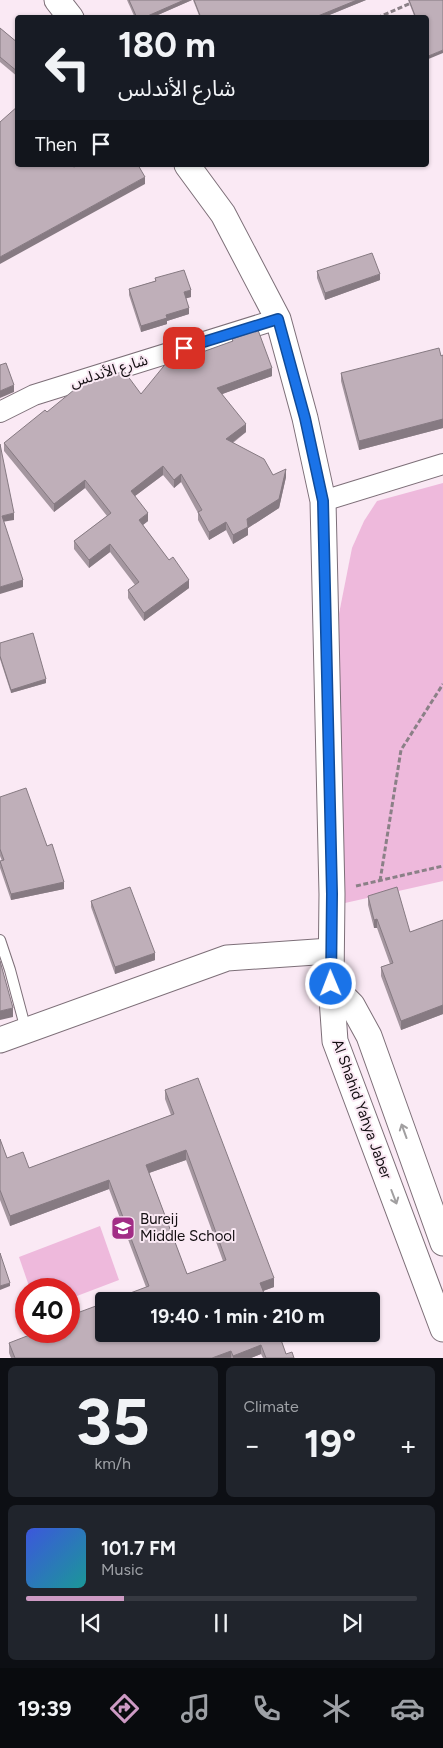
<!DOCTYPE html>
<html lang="en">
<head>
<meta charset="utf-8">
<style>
	body { margin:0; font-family:Figtree,"Noto Sans Arabic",sans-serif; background:#20242c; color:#f1f3f6; height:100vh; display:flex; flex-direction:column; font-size:19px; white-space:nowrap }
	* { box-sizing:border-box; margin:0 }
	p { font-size:16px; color:#9ea1a6 }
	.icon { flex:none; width:28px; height:28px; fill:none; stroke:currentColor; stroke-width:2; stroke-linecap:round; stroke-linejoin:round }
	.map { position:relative; height:1358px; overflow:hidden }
	.sheet { display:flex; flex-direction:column; gap:8px; padding:8px; background:#0d0f14; flex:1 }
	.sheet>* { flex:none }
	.top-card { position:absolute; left:15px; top:15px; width:414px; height:152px; border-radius:5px; box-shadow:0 1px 4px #0004; background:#171b24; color:#f1f3f6; overflow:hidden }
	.speed { position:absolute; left:15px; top:1278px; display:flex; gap:10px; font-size:25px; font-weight:700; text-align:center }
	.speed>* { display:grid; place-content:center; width:65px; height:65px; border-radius:50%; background:#171b24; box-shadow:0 1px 4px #0004; line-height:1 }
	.speed .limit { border:8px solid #d22; background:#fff; color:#111 }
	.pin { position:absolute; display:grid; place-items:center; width:42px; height:42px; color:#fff; margin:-21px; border-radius:10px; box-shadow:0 2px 8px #0006 }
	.me { position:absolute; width:55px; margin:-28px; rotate:359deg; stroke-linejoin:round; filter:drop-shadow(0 0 4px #0008) }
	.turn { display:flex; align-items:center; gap:18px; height:105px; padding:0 20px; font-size:22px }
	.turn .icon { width:65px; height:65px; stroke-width:2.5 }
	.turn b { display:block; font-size:35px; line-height:42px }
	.then { display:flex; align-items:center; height:48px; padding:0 20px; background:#0003; gap:10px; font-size:19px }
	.big { font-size:38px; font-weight:700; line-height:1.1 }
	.sheet .card { flex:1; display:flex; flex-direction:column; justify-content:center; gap:8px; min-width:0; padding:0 18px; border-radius:8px; background:#20242c }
	.sheet .dial { align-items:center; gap:0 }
	.dial b { font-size:65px; line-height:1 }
	.song { display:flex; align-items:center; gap:15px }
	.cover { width:60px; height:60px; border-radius:8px; background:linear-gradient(135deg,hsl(230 70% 55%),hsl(180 70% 35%)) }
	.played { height:5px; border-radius:2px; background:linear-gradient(90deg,#cd9ac4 25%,#363941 25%) }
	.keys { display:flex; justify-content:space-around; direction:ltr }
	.heat { display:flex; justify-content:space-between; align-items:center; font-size:28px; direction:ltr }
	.sheet .tiles { flex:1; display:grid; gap:8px; grid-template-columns:1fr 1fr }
	.card:last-child { grid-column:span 2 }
	.trip { position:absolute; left:95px; top:1292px; width:285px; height:50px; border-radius:5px; background:#171b24; box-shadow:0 1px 4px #0004; font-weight:700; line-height:50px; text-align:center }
	.tabs { display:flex; height:80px; justify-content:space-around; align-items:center; background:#090b0e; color:#9ea1a6 }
	.tabs .icon { width:35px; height:35px }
	.tabs .active { color:#cd9ac4 }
	.tabs b { font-size:22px; color:#f1f3f6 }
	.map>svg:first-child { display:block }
</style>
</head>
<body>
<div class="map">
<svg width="443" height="1358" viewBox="0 0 443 1358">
	<rect width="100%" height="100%" fill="#fae9f4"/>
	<g fill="#eeb9dc">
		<path d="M443 483V881L345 903 342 889 336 629 352 548 364 521 377 501Z"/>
		<path d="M100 1226 119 1280 69 1299V1289H30L19 1257Z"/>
	</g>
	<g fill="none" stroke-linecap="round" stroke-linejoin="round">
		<g stroke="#7d6f78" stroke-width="12">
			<path id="service" d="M0 940 10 970 26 1030"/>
		</g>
		<g stroke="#7d6f78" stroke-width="22">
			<g id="minor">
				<path d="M0 412 34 395 278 319"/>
				<path d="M323 501 443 464"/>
			</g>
		</g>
		<g stroke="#7d6f78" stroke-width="27">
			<g id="tertiary">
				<path d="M57 0 71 18"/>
				<path d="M187 165 223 214 278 319 305 418 323 501 332 894 331 984 335 1041 443 1329"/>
				<path d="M331 984 352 1005 369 1036 443 1243"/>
				<path d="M0 1040 227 958 330 951"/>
			</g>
		</g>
		<g stroke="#8b8087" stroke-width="3" stroke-dasharray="5 2.5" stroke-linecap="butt">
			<path d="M377 18 411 3"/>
			<path d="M380 881 401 750 443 684"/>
			<path d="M356 886 443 866"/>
		</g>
		<use href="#service" stroke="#fff" stroke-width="10"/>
		<use href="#minor" stroke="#fff" stroke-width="20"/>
		<use href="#tertiary" stroke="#fff" stroke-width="25"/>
	</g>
	<g fill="#a4969f" fill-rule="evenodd">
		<path d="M127 0H192L151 18H135Z"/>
		<path d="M193 0H366L322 18H200Z"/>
		<path d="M408 0H443L426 18H415Z"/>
		<path d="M0 28 18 43V77L0 62Z"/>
		<path d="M317 271 380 280 325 300 317 278Z"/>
		<path d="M155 278 191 297 186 298 189 314 167 321V324L141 332 129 295V289L155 281Z"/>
		<path d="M232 339 272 376 222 394 246 432 233 443 273 475 286 477 279 508 248 528V535L233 544 226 530 209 540 198 520V513L181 482 174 488 163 475 135 496 148 521 143 525 189 588 144 621 128 598V590L135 585 110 552 89 568 74 549V541L107 516 85 488 54 512 4 451V443L47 412 98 381 141 394 194 355 232 342Z"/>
		<path d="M443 355V428L359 450 341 381V373Z"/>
		<path d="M0 643 46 683 11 693 0 659Z"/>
		<path d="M0 797 47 846 64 889 11 900 0 868V861H2L0 856Z"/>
		<path d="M368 896 410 932 443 920V1014L401 1030 381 976V967L390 964 377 928H374L368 905Z"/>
		<path d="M91 901 155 960 115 974 91 907Z"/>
		<path d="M165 1090 274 1287 263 1291 146 1287 109 1189 10 1226 0 1200V1139L7 1158 29 1168 171 1115 165 1099ZM186 1160 223 1261 187 1274 149 1173Z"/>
		<path d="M69 1331 279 1334 286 1354 294 1358H263L261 1354 251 1358H11L9 1353V1343Z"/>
	</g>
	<g fill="#867a82">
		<path d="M184 0H192L151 18H143Z"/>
		<path d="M357 0H366L322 18H313Z"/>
		<path d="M443 50V53L426 60V57Z"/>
		<path d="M145 177V184L0 264V257Z"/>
		<path d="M380 274V280L325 300V293Z"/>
		<path d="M191 290V297L184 299V292Z"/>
		<path d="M189 308V314L167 321V324L141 332V326L166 315Z"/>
		<path d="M272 368V376L217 396V388Z"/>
		<path d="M14 385V392L0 398V391Z"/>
		<path d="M443 419V428L359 450V441Z"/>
		<path d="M246 424V432L226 447V439Z"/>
		<path d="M163 466V475L131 499V491Z"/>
		<path d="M286 469V477L279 508 248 528V535L233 544V535L247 519Z"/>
		<path d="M181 474V482L174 488V480Z"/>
		<path d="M85 480V488L54 512V504Z"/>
		<path d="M14 513V520L2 522V516Z"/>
		<path d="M148 513V521L139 528V520Z"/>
		<path d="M226 522V530L209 540V532Z"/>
		<path d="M110 544V552L89 568V560Z"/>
		<path d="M23 580V587L0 594V587Z"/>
		<path d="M189 580V588L144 621V613Z"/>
		<path d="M46 679V683L11 693V690Z"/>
		<path d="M64 882V889L11 900V894Z"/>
		<path d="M377 919V928H374V920Z"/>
		<path d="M155 953V960L115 974V967Z"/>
		<path d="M443 1005V1014L401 1030V1021Z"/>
		<path d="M13 1008V1017L0 1020V1011Z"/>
		<path d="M186 1150V1160L146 1174V1165Z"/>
		<path d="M109 1180V1189L10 1226V1216Z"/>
		<path d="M274 1278V1287L260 1292V1283Z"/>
		<path d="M10 1283V1286L0 1290V1286Z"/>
		<path d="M261 1345V1354L251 1358H233V1356Z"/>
		<path d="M231 1351V1358H212Z"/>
	</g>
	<g fill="#bfafb9" stroke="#867a82" fill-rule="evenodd">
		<path d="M129 0H184L143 18H137Z"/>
		<path d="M194 0H357L313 18H201Z"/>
		<path d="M409 0H443V50L426 57V18H416Z"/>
		<path d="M0 28 18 43V72L0 57Z"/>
		<path d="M18 106V165H71L74 167 78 165H138L145 177 0 257V122Z"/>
		<path d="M372 253 380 274 325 293 317 271Z"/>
		<path d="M184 270 191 290 184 292 189 308 166 315 167 318 141 326 129 289 156 281 155 278Z"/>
		<path d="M258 330 272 368 217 388 246 424 226 439 264 459 273 475 286 469 279 499 247 519 248 527 233 535 226 522 209 532 198 512 202 510 181 474 174 480 163 466 131 491 148 513 139 520 169 560 173 557 189 580 144 613 128 590 139 582 110 544 89 560 74 541 111 513 85 480 54 504 4 443 45 410 47 412 80 385 97 379 98 381 124 371 141 394 172 356 189 351 194 355 233 341 232 339Z"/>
		<path d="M439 348 441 356 443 355V419L359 441 341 373Z"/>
		<path d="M6 363 14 385 0 391V365Z"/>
		<path d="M0 444 14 513 2 516 23 580 0 587Z"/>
		<path d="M33 633 46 679 11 690 0 656V643Z"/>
		<path d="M26 788 47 846 52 844 64 882 11 894 0 861 4 860 0 849V797Z"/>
		<path d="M130 887 155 953 115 967 91 901Z"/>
		<path d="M397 887 410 932 443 920V1005L401 1021 381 967 393 963 377 919 374 920 368 896Z"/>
		<path d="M0 961 13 1008 0 1011Z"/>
		<path d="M198 1078 274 1278 260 1283 267 1301H109L149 1286 109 1180 10 1216 0 1190V1139L7 1158 23 1152 29 1168 174 1114 165 1090ZM186 1150 226 1260 187 1274 146 1165Z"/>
		<path d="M0 1253 10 1283 0 1286Z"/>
		<path d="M104 1303V1334H279L286 1354 292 1352 294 1358H266L261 1345 233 1356 231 1351 212 1358H15L9 1343 40 1331H69V1316Z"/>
	</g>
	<defs><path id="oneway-shaft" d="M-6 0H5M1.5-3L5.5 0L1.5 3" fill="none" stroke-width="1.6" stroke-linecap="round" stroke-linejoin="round" transform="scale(1.25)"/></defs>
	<g stroke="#a19fa0">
		<use href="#oneway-shaft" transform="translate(404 1131) rotate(-110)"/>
		<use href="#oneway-shaft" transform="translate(394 1197) rotate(69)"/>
	</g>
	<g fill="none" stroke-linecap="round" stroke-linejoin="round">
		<g stroke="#114b97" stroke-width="12">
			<path id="route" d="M184 348 278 319 305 418 323 501 332 894 331 984"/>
		</g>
		<use href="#route" stroke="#1a73e8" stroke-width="9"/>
	</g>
	<defs>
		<g id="school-square" transform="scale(1.25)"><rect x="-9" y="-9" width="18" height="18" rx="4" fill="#a22d86" stroke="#fae9f4"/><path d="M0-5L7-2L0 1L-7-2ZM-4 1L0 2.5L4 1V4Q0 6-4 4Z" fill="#fff"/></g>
	</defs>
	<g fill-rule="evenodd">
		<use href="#school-square" x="123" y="1228"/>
	</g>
	<g text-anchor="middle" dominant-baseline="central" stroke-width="4" stroke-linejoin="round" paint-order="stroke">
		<g font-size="15" fill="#140f12" stroke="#fae9f4">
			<text transform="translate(109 371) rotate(-17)">شارع الأندلس</text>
			<text transform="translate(362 1109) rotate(70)">Al Shahid Yahya Jaber</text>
		</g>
		<g font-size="15" fill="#140f12" stroke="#fae9f4" text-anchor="start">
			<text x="140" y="1219">Bureij<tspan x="140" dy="17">Middle School</tspan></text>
		</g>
	</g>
</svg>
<div class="speed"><div class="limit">40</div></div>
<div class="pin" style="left:184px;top:348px;background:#d93025"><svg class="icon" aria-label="arrive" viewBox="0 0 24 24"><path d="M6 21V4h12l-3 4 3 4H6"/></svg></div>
<svg class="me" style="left:331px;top:984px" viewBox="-20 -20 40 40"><circle r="17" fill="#1a73e8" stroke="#fff" stroke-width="3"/><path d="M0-11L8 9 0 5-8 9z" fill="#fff"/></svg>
<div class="trip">19:40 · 1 min · 210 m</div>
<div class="top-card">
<div class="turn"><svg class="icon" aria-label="left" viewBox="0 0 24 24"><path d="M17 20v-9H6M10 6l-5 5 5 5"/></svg><div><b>180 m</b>شارع الأندلس</div></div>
<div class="then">Then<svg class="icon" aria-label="arrive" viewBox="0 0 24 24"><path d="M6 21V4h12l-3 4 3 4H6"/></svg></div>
</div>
</div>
<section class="sheet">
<div class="tiles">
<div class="card dial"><b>35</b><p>km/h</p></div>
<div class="card"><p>Climate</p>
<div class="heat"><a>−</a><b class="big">19°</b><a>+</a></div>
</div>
<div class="card">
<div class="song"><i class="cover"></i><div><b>101.7 FM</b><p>Music</p></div></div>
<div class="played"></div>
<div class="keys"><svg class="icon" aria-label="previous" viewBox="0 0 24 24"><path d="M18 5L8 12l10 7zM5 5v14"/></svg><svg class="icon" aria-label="pause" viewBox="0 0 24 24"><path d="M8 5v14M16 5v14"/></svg><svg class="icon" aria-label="next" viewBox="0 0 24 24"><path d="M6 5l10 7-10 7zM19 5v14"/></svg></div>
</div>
</div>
</section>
<nav class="tabs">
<b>19:39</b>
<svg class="icon active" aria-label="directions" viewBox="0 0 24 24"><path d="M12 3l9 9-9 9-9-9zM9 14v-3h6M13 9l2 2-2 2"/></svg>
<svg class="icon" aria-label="music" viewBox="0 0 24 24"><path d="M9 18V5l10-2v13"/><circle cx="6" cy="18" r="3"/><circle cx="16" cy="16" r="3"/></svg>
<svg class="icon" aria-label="phone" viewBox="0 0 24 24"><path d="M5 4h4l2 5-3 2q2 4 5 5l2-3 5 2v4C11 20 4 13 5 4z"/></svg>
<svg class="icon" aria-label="climate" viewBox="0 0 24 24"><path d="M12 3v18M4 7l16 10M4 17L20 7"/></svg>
<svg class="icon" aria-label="car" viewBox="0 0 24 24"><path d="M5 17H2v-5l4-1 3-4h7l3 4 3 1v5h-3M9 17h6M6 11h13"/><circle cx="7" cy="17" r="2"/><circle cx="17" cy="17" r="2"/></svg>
</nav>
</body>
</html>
